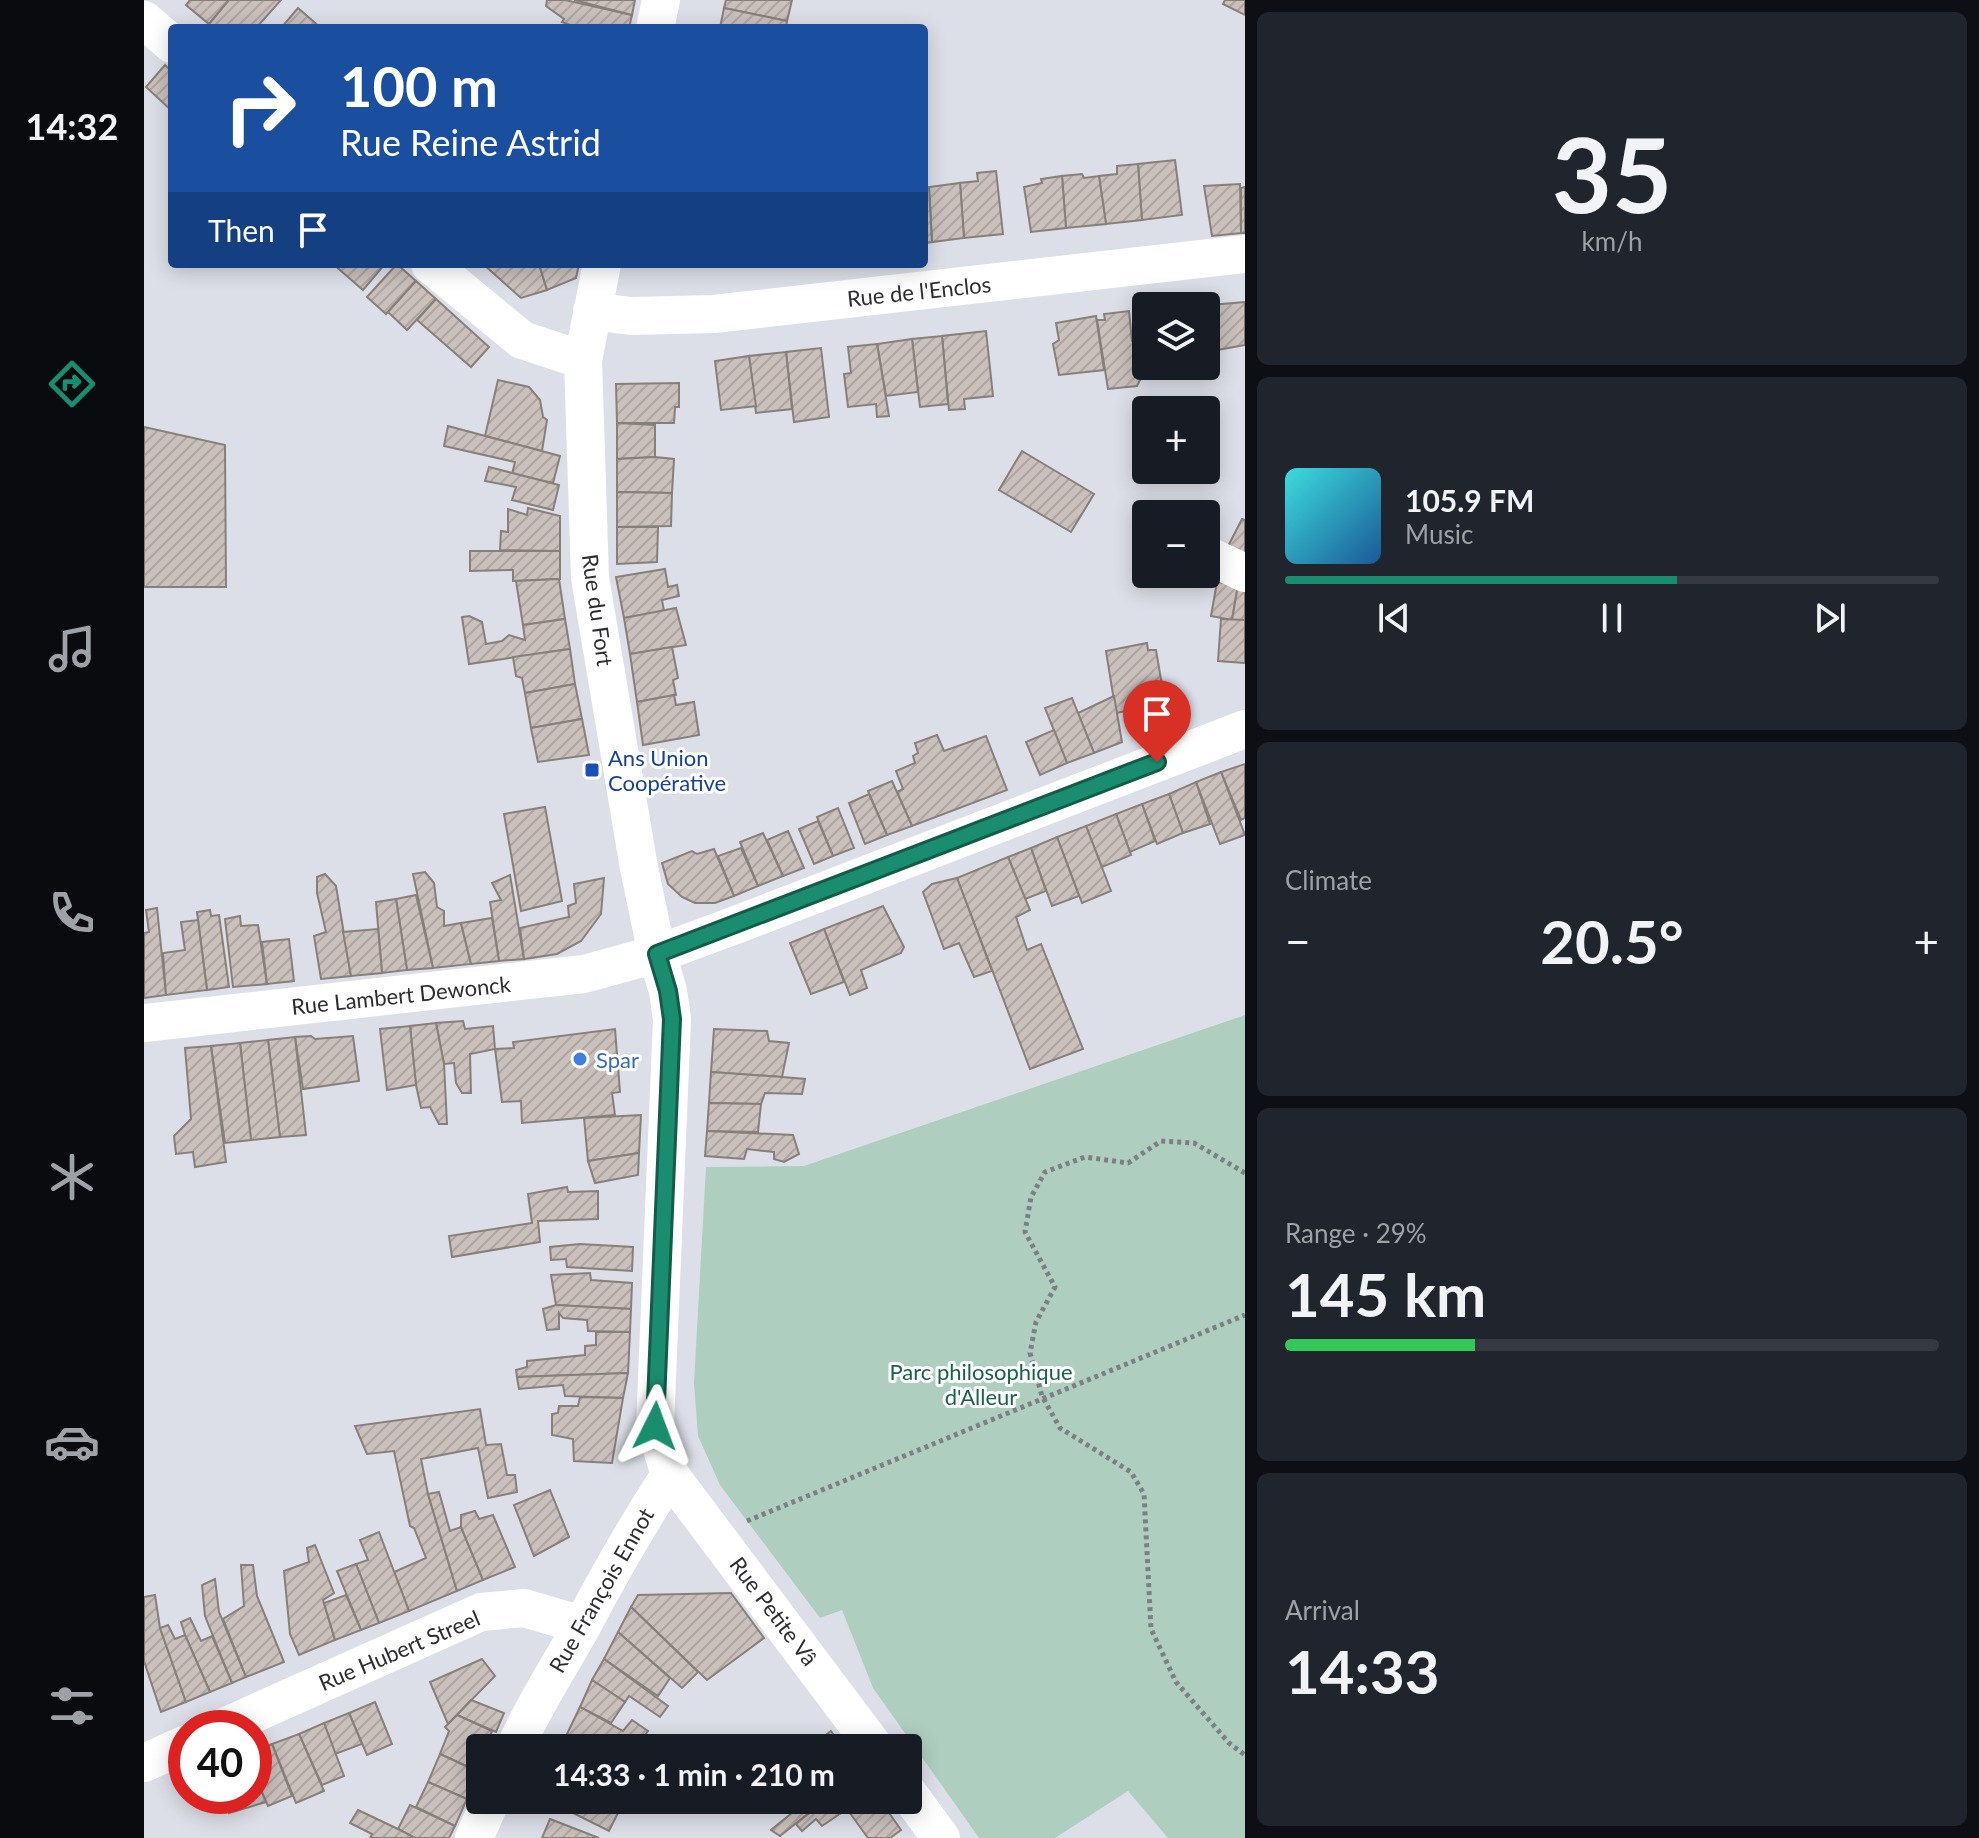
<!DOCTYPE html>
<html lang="en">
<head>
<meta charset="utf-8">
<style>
	body { margin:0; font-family:Lato,sans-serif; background:#20242c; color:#f1f3f6; height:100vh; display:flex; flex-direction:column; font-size:30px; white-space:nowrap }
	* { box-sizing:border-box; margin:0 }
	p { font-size:26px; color:#9ea1a6 }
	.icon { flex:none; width:44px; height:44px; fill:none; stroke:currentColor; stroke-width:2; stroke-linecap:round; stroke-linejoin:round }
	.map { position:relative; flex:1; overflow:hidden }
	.side { display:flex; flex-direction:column; gap:12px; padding:12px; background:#0d0f14; width:734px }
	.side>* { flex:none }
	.banner { position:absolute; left:24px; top:24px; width:760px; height:244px; border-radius:8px; box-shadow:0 4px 20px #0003; background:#1a4fa0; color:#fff; overflow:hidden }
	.buttons { position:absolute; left:988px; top:292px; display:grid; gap:16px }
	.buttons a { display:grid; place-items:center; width:88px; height:88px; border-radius:8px; background:#171b24; box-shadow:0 4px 20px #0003; font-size:40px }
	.speed { position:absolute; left:24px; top:1710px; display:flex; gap:16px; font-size:40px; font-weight:700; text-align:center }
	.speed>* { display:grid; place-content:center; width:104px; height:104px; border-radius:50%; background:#171b24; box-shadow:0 4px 20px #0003; line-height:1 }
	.speed .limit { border:12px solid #d22; background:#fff; color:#111 }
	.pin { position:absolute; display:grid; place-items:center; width:68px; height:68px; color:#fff; margin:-82px -34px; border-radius:50% 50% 50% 0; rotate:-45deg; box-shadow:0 0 8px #0007 }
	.pin .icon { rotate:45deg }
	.me { position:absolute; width:88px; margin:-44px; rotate:3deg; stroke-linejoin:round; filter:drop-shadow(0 0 6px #0008) }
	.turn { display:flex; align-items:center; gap:28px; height:168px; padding:0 40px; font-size:36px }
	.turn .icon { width:104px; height:104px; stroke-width:2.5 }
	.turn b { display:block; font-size:56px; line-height:68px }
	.then { display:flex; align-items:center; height:76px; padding:0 40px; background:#0003; gap:16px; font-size:30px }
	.big { font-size:60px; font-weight:700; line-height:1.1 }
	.side .card { flex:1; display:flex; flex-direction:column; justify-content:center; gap:12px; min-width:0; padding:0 28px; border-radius:12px; background:#20242c }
	.side .dial { align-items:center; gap:0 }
	.dial b { font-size:104px; line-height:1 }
	.song { display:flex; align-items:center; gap:24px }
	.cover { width:96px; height:96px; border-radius:12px; background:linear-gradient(135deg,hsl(180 70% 55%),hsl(210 70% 35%)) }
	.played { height:8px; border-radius:4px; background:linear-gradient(90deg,#1b8d6f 60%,#363941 60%) }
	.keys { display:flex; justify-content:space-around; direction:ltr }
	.heat { display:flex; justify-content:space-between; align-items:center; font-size:44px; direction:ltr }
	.charge { height:12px; border-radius:6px; background:linear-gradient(90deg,#34c759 29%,#363941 0) }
	.trip { position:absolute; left:322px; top:1734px; width:456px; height:80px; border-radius:8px; background:#171b24; box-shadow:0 4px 20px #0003; font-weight:700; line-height:80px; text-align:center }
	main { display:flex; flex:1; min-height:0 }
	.tab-bar { display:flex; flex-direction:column; width:144px; justify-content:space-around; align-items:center; background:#090b0e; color:#9ea1a6 }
	.tab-bar .icon { width:56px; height:56px }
	.tab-bar .active { color:#1b8d6f }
	.tab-bar b { font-size:36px; color:#f1f3f6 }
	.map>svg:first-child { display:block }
</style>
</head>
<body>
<main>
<nav class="tab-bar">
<b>14:32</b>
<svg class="icon active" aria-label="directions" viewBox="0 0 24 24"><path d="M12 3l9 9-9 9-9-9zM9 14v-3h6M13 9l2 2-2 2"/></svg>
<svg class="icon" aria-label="music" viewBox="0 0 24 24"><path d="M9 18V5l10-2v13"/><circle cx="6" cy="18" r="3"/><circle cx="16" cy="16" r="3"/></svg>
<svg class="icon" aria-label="phone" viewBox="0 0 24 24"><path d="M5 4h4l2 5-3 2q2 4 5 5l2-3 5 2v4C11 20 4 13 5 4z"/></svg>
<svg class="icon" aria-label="climate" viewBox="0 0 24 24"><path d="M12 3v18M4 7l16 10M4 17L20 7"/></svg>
<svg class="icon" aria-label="car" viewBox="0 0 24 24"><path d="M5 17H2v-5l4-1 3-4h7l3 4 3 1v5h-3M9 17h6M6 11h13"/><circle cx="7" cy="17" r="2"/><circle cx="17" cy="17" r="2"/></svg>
<svg class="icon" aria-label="filters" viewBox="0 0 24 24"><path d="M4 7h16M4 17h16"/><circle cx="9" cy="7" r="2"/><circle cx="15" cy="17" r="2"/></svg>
</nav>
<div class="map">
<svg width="1101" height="1838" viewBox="0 0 1101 1838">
	<defs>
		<pattern id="building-hatch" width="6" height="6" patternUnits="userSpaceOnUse" patternTransform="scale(2)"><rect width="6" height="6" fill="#cac1bd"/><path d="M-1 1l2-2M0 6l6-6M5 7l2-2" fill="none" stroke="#aea6a3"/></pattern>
	</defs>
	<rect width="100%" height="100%" fill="#dddfe8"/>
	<path fill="#aecfbf" d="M1101 1015V1838H1024L984 1791 911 1838H835L729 1688 698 1610 676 1618 576 1485 554 1436 550 1383 562 1167 660 1166Z"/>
	<g fill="url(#building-hatch)" stroke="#877f7a" stroke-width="2">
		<path d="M46 0H85L65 24 42 5Z"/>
		<path d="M85 0H137L112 28H69L65 24Z"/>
		<path d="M403 0H421L488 15 485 28H426V25L418 22 420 19 402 6Z"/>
		<path d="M430 0H491L488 15Z"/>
		<path d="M582 0H648L643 21 580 8Z"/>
		<path d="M1081 0H1101V15L1079 4Z"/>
		<path d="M154 8 177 28H137Z"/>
		<path d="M580 8 643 21 642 28H576Z"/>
		<path d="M21 65 28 72V111L2 87Z"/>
		<path d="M1031 160 1038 215 998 220 994 164Z"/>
		<path d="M994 164 998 220 962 224 955 176 973 174V166Z"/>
		<path d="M852 171 859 234 820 238 816 183 834 181 833 173Z"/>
		<path d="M938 174 940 178 955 176 962 224 922 228 918 176Z"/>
		<path d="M918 176 922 228 887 232 880 187 898 183 897 179Z"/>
		<path d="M816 183 820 238 788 242 785 187Z"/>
		<path d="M1096 184 1097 233 1068 236 1060 186Z"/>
		<path d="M780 187H785L788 242 780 243Z"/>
		<path d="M1101 187V233H1097V188Z"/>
		<path d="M189 264H241L219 290Z"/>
		<path d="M253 264 272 281 242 314 223 297Z"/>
		<path d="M339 264H395L403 290 377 298Z"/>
		<path d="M395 264H435L432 278 403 290Z"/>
		<path d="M272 281 292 299 263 330 244 312Z"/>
		<path d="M292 299 345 347 327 367 273 320Z"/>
		<path d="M1101 302V345L1073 350 1067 305Z"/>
		<path d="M1067 305 1073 350 1062 352V306H1059Z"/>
		<path d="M985 311 988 341 996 343 998 376 993 386 964 389 953 320H961L960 314Z"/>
		<path d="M952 316 960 370 915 375 909 344 915 340 912 323Z"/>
		<path d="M842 331 849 396 820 399 821 409 805 410 798 336Z"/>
		<path d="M798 336 804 404 776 407 768 339Z"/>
		<path d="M768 339 774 392 742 396 733 344Z"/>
		<path d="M733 344 745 416 733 417 732 404 704 407 700 374 707 373 704 347Z"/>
		<path d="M677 348 685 417 650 422 642 352Z"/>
		<path d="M642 352 648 409 612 413 605 356Z"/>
		<path d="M605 356 612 406 577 410 571 361Z"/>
		<path d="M354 380 385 387 396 400 399 417 403 420 398 451 341 436Z"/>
		<path d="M535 383V407H531L530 423H473L472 384Z"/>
		<path d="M473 423 511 425V457L473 459Z"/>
		<path d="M304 426 416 456 409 483 368 474 371 462 300 446Z"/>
		<path d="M0 427 81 445 82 587H0Z"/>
		<path d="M878 451 950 494 927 532 855 490Z"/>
		<path d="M511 457 530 459 528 493 473 492V459Z"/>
		<path d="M345 467 415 485 409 510 368 500 372 487 341 481Z"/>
		<path d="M473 492 528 493 527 526 473 527Z"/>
		<path d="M384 508 416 516V551L356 550 357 531 364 532V509L383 515Z"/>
		<path d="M1098 519 1101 520V559L1081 552Z"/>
		<path d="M473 527H514L513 562 473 564Z"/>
		<path d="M326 551H416V579L369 581V570L326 571Z"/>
		<path d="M521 569 524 587 533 585 535 596 518 600 520 611 480 618 472 577Z"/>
		<path d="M415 579 421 619 379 625 372 581Z"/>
		<path d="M1073 582 1094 585 1088 620 1067 616Z"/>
		<path d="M1094 585 1101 588V620H1088Z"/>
		<path d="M532 608 542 645 486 654 480 618Z"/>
		<path d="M325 616 338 622 342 644 358 641 365 635 381 640 379 625 421 619 426 649 325 664 318 617Z"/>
		<path d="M1077 619 1101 620V663L1074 661Z"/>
		<path d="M1003 643 1004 650H1012L1021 703 972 713 962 651Z"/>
		<path d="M528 647 534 678 529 680 532 695 493 702 486 654Z"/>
		<path d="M426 649 431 684 381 693 378 678 372 676 369 657Z"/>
		<path d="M431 684 438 719 387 728 381 693Z"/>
		<path d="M530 695 532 705 550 702 555 735 499 745 493 702Z"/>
		<path d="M970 696 978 742 950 753 934 713Z"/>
		<path d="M928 698 950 753 923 763 901 708Z"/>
		<path d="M438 719 445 755 394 762 387 728Z"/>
		<path d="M910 730 923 763 896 775 882 742Z"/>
		<path d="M793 735 800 751 842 736 863 790 768 826 753 792 759 789 752 771 771 763 769 756 774 753 771 743Z"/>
		<path d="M1101 764V818L1097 820 1077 772Z"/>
		<path d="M1077 772 1101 835 1076 844 1052 782Z"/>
		<path d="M748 781 768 826 743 835 724 791Z"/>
		<path d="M1052 782 1066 824 1039 833 1025 794Z"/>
		<path d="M725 794 743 835 721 844 705 803Z"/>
		<path d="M1025 794 1039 833 1013 844 998 804Z"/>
		<path d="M998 804 1011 841 986 852 972 814Z"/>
		<path d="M401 807 418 901 377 911 360 814Z"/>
		<path d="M694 808 710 848 689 856 673 817Z"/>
		<path d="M972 814 987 855 958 867 942 826Z"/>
		<path d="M674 821 689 856 670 864 655 829Z"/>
		<path d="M942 826 967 891 938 903 913 837Z"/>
		<path d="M644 831 660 868 639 876 623 840Z"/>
		<path d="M619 833 639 876 614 886 596 842Z"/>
		<path d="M913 837 935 896 908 906 887 848Z"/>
		<path d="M597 848 614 886 590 896 574 856Z"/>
		<path d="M887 848 902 891 881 899 864 857Z"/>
		<path d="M570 849 590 896 571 903H551L538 897 524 884 518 863 548 851 553 854Z"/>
		<path d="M864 857 886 910 872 917 883 950 897 944 939 1049 886 1069 813 878Z"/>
		<path d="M281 872 290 883 293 907 300 911V926L317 923 327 964 289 968 269 874Z"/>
		<path d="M181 874 192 886 207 976 177 979 170 936 182 932 173 893V877Z"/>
		<path d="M366 875 380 959 355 961 346 902 357 900 348 883Z"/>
		<path d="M460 878 457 914 437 941 413 954 380 959 376 928 425 917 424 906 432 903 430 884Z"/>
		<path d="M813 878 848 971 830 977 815 943 800 949 779 892 788 884Z"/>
		<path d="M272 895 289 968 263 970 252 899Z"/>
		<path d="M252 899 263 970 238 973 232 902Z"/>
		<path d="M739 906 760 947 757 953 717 970 723 988 706 995 680 929Z"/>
		<path d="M13 908 22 995 0 998V933L5 932 2 910Z"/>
		<path d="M66 910 67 916 75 915 85 987 63 990 53 912Z"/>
		<path d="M96 916 97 926 114 925 123 984 89 987 81 919Z"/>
		<path d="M348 918 355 961 327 964 317 923Z"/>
		<path d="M54 920 63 990 22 995 19 953 41 950 37 922Z"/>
		<path d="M234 929 238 973 207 976 199 932Z"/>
		<path d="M680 929 700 982 667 994 646 943Z"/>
		<path d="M145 939 150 981 123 984 118 942Z"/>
		<path d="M319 1021 321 1029 349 1026 351 1049 326 1054 327 1093H318L312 1083 310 1063 300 1064 292 1023Z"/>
		<path d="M292 1023 300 1064 303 1124H295L286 1107 277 1108 272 1085 266 1026Z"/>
		<path d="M266 1026 272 1085 243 1090 236 1029Z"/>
		<path d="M471 1029 476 1092 468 1093 471 1115 378 1123 377 1101 358 1102 351 1049 370 1048 369 1042Z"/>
		<path d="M570 1029 623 1031 625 1041 645 1043 638 1077 567 1072Z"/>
		<path d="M167 1036 171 1039 209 1036 215 1081 159 1089 151 1037Z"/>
		<path d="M151 1037 162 1135 136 1137 124 1040Z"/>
		<path d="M124 1040 136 1137 107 1140 96 1043Z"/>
		<path d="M96 1043 107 1140 81 1143 67 1046Z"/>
		<path d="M67 1046 82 1162 51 1167 49 1152 32 1154 30 1136 47 1119 41 1048Z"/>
		<path d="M567 1072 638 1077 661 1079 658 1094 621 1093 617 1104 565 1103Z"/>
		<path d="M565 1103 617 1104 614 1132 563 1131Z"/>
		<path d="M497 1115 495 1153 444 1161 440 1118Z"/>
		<path d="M563 1131 649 1135 655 1154 640 1162 630 1159V1152L603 1149 600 1159 561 1156Z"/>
		<path d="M495 1153 494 1175 451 1183 444 1161Z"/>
		<path d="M423 1187 424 1192 454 1191V1219L394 1221 396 1242 308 1257 305 1236 388 1223 384 1194Z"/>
		<path d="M436 1244 489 1247 488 1271 423 1267 422 1259 407 1260 406 1247Z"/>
		<path d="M446 1273 447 1280 488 1283 487 1309 412 1305 407 1275Z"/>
		<path d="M412 1305 487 1309 486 1332 444 1331 443 1320 419 1318 415 1313V1329L403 1330 399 1309Z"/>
		<path d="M452 1332H486L484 1373 373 1377 372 1370 383 1367V1361L441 1355V1346L452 1345Z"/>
		<path d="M484 1373 479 1398 421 1396 419 1385 375 1389 373 1377Z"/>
		<path d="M436 1397 479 1398 468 1463 430 1461 429 1439 408 1435V1414L414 1413 415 1406H434Z"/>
		<path d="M336 1409 342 1445 357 1444 363 1475H371L373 1492 344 1498 334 1448 277 1459 284 1494 313 1591 265 1611 250 1572 282 1558 270 1528 266 1526 250 1451 223 1454 211 1426Z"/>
		<path d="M406 1490 425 1537 390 1556 370 1505Z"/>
		<path d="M295 1492 306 1531 317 1527 339 1580 313 1591 284 1494Z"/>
		<path d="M331 1511 335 1519 349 1515 371 1567 339 1580 317 1527V1515Z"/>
		<path d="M235 1532 265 1611 235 1623 212 1564 224 1560 216 1540Z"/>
		<path d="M171 1545 190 1593 179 1600 191 1640 155 1655 146 1634 140 1571 165 1562 163 1548Z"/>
		<path d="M212 1564 235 1623 217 1630 193 1571Z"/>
		<path d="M97 1565H109L113 1596 140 1662 102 1677 79 1619 100 1606Z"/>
		<path d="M71 1579 75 1612 102 1677 88 1683 61 1616 58 1585Z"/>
		<path d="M587 1593 620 1638 563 1680 487 1607 494 1595Z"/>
		<path d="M11 1595 16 1628 42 1702 17 1712 0 1661V1597Z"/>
		<path d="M202 1595 217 1630 191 1640 180 1603Z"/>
		<path d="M487 1607 554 1672 538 1688 474 1632Z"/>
		<path d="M46 1618 57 1641 68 1636 88 1683 66 1692 41 1635 37 1622Z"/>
		<path d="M24 1625 31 1639 41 1635 66 1692 42 1702 16 1628Z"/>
		<path d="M474 1632 526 1678 514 1696 460 1659Z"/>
		<path d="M338 1659 351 1676 304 1724 286 1682Z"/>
		<path d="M460 1659 524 1706 516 1717 485 1696 481 1702 448 1680Z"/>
		<path d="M448 1680 481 1702 467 1723 436 1707Z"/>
		<path d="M327 1700 360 1713 352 1732 313 1715Z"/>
		<path d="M231 1702 248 1744 223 1755 205 1713Z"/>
		<path d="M436 1707 479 1731 488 1720 504 1731 497 1741 506 1748H445L423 1734Z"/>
		<path d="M205 1713 218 1744 191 1754 180 1723Z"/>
		<path d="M313 1715 348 1731 341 1748H336L331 1770 296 1754 305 1731 301 1727Z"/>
		<path d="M180 1723 200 1776 178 1785 155 1734Z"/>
		<path d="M687 1731 699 1748H665Z"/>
		<path d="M155 1734 180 1791 152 1803 128 1744Z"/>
		<path d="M128 1744 148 1796 124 1806 110 1774V1751Z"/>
		<path d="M296 1754 335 1772 323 1799 284 1782Z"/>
		<path d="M110 1774 122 1802 85 1813 78 1796H110Z"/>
		<path d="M284 1782 323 1799 311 1826 272 1807Z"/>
		<path d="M415 1800H464L477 1807 465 1831 413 1805Z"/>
		<path d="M664 1800H681L636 1836 627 1830Z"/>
		<path d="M681 1800H736L757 1830 746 1838H724L703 1809 678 1826 672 1819 658 1831 652 1824Z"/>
		<path d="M266 1805 311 1826 305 1838H271L254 1829Z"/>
		<path d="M214 1810 254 1829 271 1838H226L228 1834 206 1823Z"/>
		<path d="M406 1819 455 1838H398Z"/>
	</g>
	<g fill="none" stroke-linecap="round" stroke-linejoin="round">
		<g stroke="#7e7f85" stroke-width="5" stroke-dasharray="4 4" stroke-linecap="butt">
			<path d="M1101 1173 1050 1143 1017 1141 984 1163 941 1157 901 1172 887 1197 881 1232 911 1287 892 1322 886 1353 898 1396 916 1428 987 1472 1000 1494 1007 1629 1032 1682 1085 1743 1101 1755"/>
			<path d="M603 1521 1101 1315"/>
		</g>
		<g stroke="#fff" stroke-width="38">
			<path d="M0 20 28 44"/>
			<path d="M511 28 517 0"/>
			<path d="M286 264 378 340 439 360"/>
			<path d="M458 264 439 360 446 578 495 868 513 954 524 991 528 1019 511 1426 526 1475 731 1748"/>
			<path d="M448 311 487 316 570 314 1101 254"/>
			<path d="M1067 557 1101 573"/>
			<path d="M0 1023 440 974 513 954 589 926 1101 729"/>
			<path d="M78 1728 337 1612 380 1608 438 1625"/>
			<path d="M371 1748C390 1704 416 1666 439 1624 466 1573 494 1524 526 1475"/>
			<path d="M0 1763 42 1744"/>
			<path d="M764 1793 797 1838"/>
			<path d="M330 1838 347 1800"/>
		</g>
	</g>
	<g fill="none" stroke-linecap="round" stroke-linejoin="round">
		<g stroke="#125c48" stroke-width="20">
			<path id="route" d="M511 1426 528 1019 524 991 513 954 1013 762"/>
		</g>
		<use href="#route" stroke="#1b8d6f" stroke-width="14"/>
	</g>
	<rect fill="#1a4fb4" stroke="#fff" stroke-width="3" x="440" y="762" width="16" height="16" rx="4"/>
	<circle fill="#3f7fe0" stroke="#fff" stroke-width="3" cx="436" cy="1059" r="8"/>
	<g text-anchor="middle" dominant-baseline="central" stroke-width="6" stroke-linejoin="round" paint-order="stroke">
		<g font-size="22" fill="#2e2e32" stroke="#fff">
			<text transform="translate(775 291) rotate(-6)">Rue de l'Enclos</text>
			<text transform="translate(454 610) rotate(82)">Rue du Fort</text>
			<text transform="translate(257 995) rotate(-6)">Rue Lambert Dewonck</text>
			<text transform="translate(457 1590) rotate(-60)">Rue François Ennot</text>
			<text transform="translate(630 1611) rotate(53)">Rue Petite Vâ</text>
			<text transform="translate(255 1650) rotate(-23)">Rue Hubert Streel</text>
		</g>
		<g font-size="22" fill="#164399" stroke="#fff" text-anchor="start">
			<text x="464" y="757">Ans Union<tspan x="464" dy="25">Coopérative</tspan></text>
		</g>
		<g font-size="22" fill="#366cbe" stroke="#fff" text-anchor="start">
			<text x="452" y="1059">Spar</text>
		</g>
		<g font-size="22" fill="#1a6248" stroke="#fff">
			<text x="837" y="1371">Parc philosophique<tspan x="837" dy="25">d'Alleur</tspan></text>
		</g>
	</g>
</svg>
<div class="buttons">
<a><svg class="icon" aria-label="layers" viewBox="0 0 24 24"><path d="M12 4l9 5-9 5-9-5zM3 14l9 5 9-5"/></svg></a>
<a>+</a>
<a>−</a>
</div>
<div class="speed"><div class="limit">40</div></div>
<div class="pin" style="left:1013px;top:762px;background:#d93025"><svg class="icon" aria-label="arrive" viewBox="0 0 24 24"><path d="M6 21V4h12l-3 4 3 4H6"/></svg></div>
<svg class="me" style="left:511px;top:1426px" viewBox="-20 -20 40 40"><path d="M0-17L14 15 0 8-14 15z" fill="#1b8d6f" stroke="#fff" stroke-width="4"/></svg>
<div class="trip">14:33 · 1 min · 210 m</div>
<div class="banner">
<div class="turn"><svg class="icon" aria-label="right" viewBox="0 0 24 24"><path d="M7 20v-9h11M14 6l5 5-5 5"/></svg><div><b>100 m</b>Rue Reine Astrid</div></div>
<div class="then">Then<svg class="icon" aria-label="arrive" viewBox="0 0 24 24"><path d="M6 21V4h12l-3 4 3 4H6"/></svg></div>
</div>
</div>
<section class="side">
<div class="card dial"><b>35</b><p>km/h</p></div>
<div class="card">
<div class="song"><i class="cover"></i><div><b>105.9 FM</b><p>Music</p></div></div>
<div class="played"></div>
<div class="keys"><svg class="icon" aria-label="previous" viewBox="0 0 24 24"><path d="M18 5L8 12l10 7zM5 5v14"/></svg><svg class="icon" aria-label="pause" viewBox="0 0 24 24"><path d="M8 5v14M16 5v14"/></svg><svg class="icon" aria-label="next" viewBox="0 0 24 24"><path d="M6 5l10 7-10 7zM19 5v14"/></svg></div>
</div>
<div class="card"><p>Climate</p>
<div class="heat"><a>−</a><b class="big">20.5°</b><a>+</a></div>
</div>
<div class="card"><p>Range · 29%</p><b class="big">145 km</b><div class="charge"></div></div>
<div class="card"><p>Arrival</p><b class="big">14:33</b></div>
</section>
</main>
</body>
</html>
